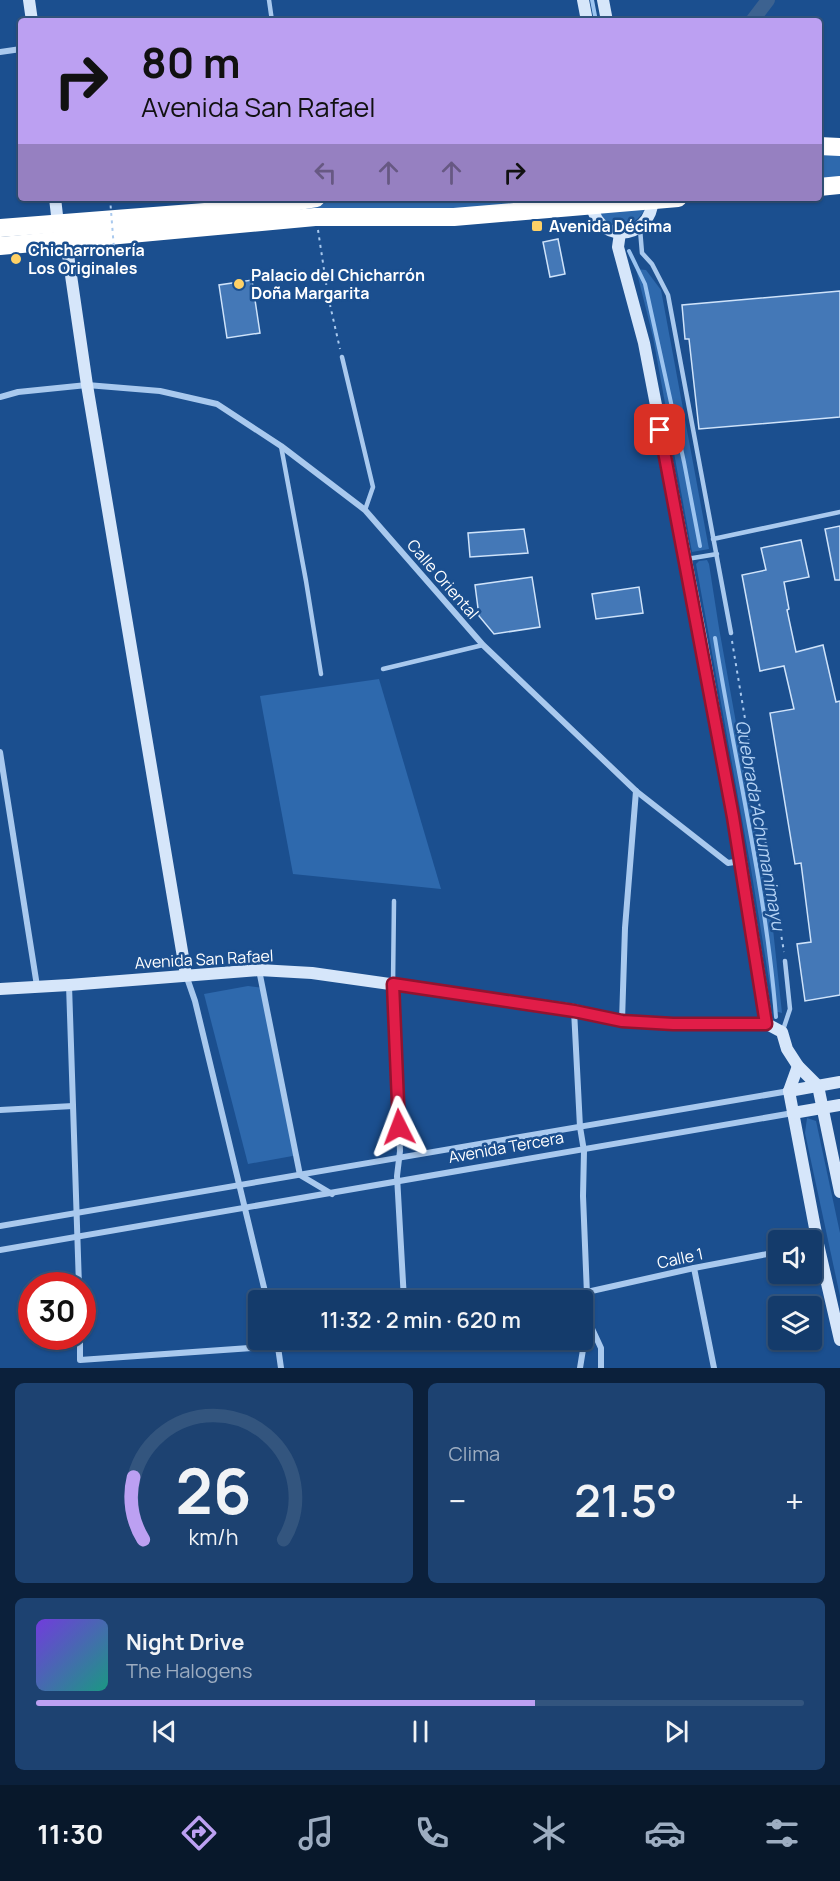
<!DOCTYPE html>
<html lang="es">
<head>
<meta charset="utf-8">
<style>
	body { margin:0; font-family:Manrope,sans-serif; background:#1d4271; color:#f1f3f6; height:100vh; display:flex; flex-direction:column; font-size:22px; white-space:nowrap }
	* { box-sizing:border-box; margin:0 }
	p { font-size:20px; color:#9dadc1 }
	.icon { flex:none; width:33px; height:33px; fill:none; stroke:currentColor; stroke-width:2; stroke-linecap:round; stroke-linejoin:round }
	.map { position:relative; height:1368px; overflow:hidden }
	.sheet { display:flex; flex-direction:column; gap:15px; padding:15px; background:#0b203b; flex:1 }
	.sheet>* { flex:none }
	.top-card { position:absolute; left:18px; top:18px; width:804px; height:183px; border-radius:6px; box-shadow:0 2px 4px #0004,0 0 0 2px #33557e; background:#bca0f2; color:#111; overflow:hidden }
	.buttons { position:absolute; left:768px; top:1230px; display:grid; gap:12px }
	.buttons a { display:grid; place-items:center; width:54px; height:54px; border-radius:6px; background:#143b6b; box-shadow:0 2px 4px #0004,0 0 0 2px #33557e; font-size:30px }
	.speed { position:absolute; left:18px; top:1272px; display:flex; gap:12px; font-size:30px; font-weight:700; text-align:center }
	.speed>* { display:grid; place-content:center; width:78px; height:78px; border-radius:50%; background:#143b6b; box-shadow:0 2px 4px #0004,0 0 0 2px #33557e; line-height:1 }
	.speed .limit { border:9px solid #d22; background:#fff; color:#111 }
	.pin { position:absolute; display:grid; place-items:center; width:51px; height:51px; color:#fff; margin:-26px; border-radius:12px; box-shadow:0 3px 9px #0006 }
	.me { position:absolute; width:66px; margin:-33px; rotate:357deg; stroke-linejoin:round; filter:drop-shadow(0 0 4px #0008) }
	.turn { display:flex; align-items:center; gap:21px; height:126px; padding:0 24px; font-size:27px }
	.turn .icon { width:78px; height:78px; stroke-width:2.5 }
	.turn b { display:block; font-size:42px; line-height:51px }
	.lanes { display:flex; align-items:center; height:57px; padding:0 24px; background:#0003; justify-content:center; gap:30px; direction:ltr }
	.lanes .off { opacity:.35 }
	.big { font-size:45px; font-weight:600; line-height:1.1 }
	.sheet .widget { flex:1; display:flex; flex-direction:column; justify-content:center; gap:9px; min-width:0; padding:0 21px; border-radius:9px; background:#1d4271 }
	.sheet .dial { align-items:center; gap:0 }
	.dial svg { height:156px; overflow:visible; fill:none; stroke:#33557e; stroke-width:7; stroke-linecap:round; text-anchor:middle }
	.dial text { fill:#f1f3f6; stroke:none }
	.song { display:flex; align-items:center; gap:18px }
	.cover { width:72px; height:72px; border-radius:9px; background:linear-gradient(135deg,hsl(260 70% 55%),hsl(170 70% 35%)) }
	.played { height:6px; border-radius:3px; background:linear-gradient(90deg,#bca0f2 65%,#33557e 65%) }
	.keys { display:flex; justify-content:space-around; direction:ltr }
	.heat { display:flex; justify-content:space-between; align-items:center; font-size:33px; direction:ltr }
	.sheet .tiles { flex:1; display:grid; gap:15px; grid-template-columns:1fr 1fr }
	.widget:last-child { grid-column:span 2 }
	.trip { position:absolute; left:248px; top:1290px; width:345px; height:60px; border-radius:6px; background:#143b6b; box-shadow:0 2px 4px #0004,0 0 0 2px #33557e; font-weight:600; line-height:60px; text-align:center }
	.tab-bar { display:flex; height:96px; justify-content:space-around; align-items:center; background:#08182b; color:#9dadc1 }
	.tab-bar .icon { width:42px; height:42px }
	.tab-bar .selected { color:#bca0f2 }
	.tab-bar b { font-size:27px; color:#f1f3f6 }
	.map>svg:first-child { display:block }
</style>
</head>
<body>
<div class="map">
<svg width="840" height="1368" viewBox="0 0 840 1368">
	<rect width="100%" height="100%" fill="#1b4f8f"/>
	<g fill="#2e69ad">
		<path d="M840 153V177L819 180V154Z"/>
		<path d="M348 198H554L492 208 252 215 304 208Z"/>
		<path d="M646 208C633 229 614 234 598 212Z"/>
		<path d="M636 269 646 270 661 290 709 549 692 552 653 337Z"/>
		<path d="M707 560 709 564 719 628 773 929 782 1013 774 1011 751 869 696 564 699 561Z"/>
		<path d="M379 679 441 889 293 874 260 696Z"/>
		<path d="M248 986 264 988 298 1155 248 1164 204 994Z"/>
		<path d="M807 1118 816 1121 840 1233V1296L805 1133Z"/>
	</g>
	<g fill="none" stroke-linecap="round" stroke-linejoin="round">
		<g stroke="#9cc4f0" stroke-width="4">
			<path d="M592 0 596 21"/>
			<path d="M629 251 645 284 684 462 700 546"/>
			<path d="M715 638C735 764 766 889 776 1017"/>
		</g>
		<path stroke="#3c6290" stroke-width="14" d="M752 21 768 0"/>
	</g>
	<g fill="#4478b7" stroke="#cfe3fa" stroke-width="1.5">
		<path d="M558 239 565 274 550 277 543 242Z"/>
		<path d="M252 280 260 333 227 338 219 285Z"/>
		<path d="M840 291V417L699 429 689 339H685L682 305Z"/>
		<path d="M840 526V580H835L825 529Z"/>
		<path d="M524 529 528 553 470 557 468 533Z"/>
		<path d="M801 540 809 577 784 582 789 609 787 610 796 652 823 645 836 702 840 701V995L805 1001 797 944 811 942 801 863 795 864 770 713 794 709 784 666 760 671 742 575 766 570 761 548Z"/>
		<path d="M532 577 540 627 494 634 479 616 475 585Z"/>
		<path d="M639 587 643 613 596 619 592 594Z"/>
	</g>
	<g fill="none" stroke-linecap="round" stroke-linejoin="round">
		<g stroke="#a9c9ee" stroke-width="2" stroke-dasharray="3 4.5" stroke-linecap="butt">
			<path d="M79 198 80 200 99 198"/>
			<path d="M318 230 328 296 340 349"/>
			<path d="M89 251V255L139 251"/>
			<path d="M732 641 784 952"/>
		</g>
		<g stroke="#a9c9ee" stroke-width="4.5">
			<path d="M269 0 272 21"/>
			<path d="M640 229 642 253 652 264 668 295 731 633"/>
			<path d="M342 357 373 487 365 510"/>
			<path d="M281 446 306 581 321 674"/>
			<path d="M713 539 840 512"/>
			<path d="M687 559 717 554"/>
			<path d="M383 669 483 645"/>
			<path d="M393 984 394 901"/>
			<path d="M783 1030 790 1009 785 961"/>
		</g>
		<g stroke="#a9c9ee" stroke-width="6">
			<path d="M0 52 21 49"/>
			<path d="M0 397 18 392 87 385 160 391 217 404 281 446 365 510 483 645 636 791 728 863 741 861"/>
			<path d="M0 752 37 986"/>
			<path d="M259 970 300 1175 332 1194"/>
			<path d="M186 975 195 1001 267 1300"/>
			<path d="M393 984 400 1151 397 1176 404 1300"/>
			<path d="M69 985 79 1286"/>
			<path d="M574 1010 580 1127 584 1151 583 1196 588 1319 580 1368"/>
			<path d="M622 1021 625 928 636 791"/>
			<path d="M0 1110 73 1106"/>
			<path d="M0 1226 789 1091"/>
			<path d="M0 1250 793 1113"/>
			<path d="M694 1268 714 1368"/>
			<path d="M587 1292 694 1268 778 1252"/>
			<path d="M588 1320 601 1348V1368"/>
			<path d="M80 1336V1360L279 1346 345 1340"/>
			<path d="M277 1340 281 1368"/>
		</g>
		<g stroke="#d6e6fa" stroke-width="12">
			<path d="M29 0 32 21"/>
			<path d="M583 0 587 21"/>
			<path d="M603 0 607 21"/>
			<path d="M55 198 58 224"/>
			<path d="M592 199C591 243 651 245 653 198"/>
			<path d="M620 233 618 247 644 343 701 638 741 861 767 1024"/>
			<path d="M66 241 87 385 186 975"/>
			<path d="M0 989 69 985 259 970 312 973 574 1010 622 1021 673 1024H767L782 1032 787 1049 798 1066 818 1086 840 1192"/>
			<path d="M798 1066 789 1091 818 1244 840 1340"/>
			<path d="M789 1091 840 1082"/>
			<path d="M793 1113 840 1105"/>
		</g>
		<g stroke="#fff" stroke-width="18">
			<path d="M819 146 840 147"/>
			<path d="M819 187 840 185"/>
			<path d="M0 228 256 208 316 198"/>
			<path d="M0 246 315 217H454L678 198"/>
		</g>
		<path stroke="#a9c9ee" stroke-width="2" stroke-dasharray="3 4.5" stroke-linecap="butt" d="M110 198 114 249"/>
	</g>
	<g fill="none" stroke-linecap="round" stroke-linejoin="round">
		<g stroke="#92132f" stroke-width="15">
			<path id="route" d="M399 1127 393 984 574 1011 622 1021 673 1024H766L733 817 660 430"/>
		</g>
		<use href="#route" stroke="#e11d48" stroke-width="10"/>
	</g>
	<g fill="#ffd166" stroke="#1b4f8f" stroke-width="2">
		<rect x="531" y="220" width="12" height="12" rx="3"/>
		<circle cx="16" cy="259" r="6"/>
		<circle cx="239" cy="284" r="6"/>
	</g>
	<g text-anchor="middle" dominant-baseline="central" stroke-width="5" stroke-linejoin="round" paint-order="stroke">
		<g font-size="16" font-weight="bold" fill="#fff" stroke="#1b4f8f" text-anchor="start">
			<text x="549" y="226">Avenida Décima</text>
			<text x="28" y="250">Chicharronería<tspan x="28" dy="18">Los Originales</tspan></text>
			<text x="251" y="275">Palacio del Chicharrón<tspan x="251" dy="18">Doña Margarita</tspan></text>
		</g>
		<g font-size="16" fill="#fff" stroke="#1b4f8f">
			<text transform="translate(443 579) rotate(49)">Calle Oriental</text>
			<text transform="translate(204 959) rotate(-3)">Avenida San Rafael</text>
			<text transform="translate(506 1147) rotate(-10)">Avenida Tercera</text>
			<text transform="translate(680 1258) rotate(-12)">Calle 1</text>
		</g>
		<g font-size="18" font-style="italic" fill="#b5d3f5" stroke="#1b4f8f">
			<text transform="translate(761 825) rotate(80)">Quebrada Achumanimayu</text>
		</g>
	</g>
</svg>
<div class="buttons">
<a><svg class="icon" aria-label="sound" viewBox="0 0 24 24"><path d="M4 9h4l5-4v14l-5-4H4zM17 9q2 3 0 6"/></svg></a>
<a><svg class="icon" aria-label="layers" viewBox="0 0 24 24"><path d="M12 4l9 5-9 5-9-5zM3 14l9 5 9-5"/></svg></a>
</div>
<div class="speed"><div class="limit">30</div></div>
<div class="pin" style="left:660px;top:430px;background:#d93025"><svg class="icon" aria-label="arrive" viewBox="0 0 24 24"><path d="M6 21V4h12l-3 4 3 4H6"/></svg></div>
<svg class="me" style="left:399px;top:1127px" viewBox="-20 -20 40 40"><path d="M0-17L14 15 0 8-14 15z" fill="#e11d48" stroke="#fff" stroke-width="4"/></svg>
<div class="trip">11:32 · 2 min · 620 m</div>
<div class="top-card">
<div class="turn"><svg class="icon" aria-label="right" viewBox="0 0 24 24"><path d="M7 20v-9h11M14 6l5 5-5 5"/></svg><div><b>80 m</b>Avenida San Rafael</div></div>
<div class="lanes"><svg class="icon off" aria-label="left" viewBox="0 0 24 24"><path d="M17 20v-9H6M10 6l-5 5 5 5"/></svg><svg class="icon off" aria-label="ahead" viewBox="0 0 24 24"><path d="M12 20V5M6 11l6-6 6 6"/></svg><svg class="icon off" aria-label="ahead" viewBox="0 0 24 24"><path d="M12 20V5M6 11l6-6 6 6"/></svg><svg class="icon" aria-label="right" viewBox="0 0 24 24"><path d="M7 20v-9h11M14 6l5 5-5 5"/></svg></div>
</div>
</div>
<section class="sheet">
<div class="tiles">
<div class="widget dial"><svg viewBox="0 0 100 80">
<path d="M14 69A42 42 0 1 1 86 69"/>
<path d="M14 69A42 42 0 0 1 9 37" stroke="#bca0f2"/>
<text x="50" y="56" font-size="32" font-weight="700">26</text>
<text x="50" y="72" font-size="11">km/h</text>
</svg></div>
<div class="widget"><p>Clima</p>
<div class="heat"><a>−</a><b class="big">21.5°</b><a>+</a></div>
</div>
<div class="widget">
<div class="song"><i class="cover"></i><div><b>Night Drive</b><p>The Halogens</p></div></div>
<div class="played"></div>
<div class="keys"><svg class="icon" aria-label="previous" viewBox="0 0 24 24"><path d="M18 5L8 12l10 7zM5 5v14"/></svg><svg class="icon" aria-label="pause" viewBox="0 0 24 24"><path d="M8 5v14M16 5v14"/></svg><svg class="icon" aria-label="next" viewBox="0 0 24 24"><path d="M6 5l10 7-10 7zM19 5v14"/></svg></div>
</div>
</div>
</section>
<nav class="tab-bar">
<b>11:30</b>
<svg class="icon selected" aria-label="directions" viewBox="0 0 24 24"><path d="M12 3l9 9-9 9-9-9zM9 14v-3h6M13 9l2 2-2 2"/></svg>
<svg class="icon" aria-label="music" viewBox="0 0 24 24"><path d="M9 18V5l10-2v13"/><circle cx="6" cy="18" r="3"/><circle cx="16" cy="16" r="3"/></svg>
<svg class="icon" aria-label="phone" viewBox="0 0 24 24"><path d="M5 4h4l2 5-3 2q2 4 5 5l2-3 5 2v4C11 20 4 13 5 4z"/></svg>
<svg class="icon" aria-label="climate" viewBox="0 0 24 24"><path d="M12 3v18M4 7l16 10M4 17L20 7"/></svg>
<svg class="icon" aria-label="car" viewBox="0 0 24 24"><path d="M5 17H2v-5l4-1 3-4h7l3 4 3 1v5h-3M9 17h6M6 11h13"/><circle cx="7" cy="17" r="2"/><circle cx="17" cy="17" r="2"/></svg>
<svg class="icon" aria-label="filters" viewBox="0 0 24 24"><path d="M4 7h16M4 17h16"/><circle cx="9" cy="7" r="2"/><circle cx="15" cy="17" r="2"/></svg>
</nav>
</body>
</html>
